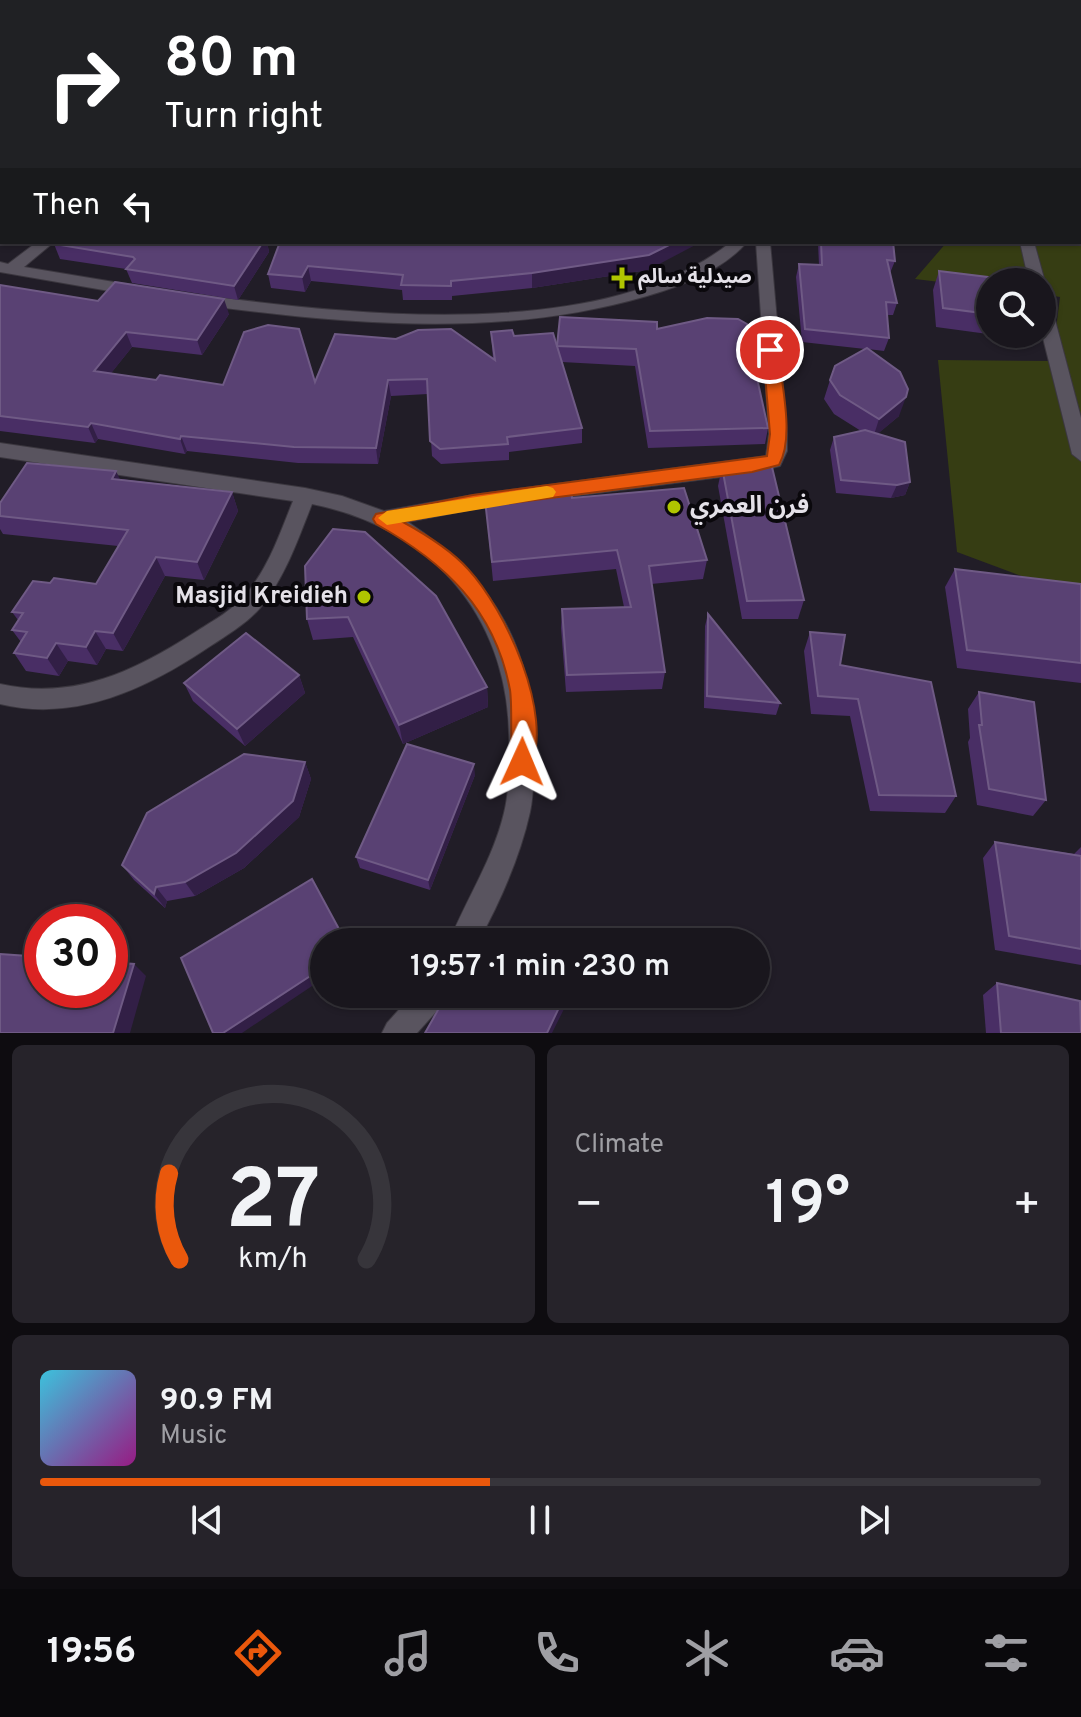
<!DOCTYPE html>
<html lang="en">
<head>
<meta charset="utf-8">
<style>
	body { margin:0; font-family:Overpass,"Noto Sans Arabic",sans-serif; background:#26232a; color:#f1f3f6; height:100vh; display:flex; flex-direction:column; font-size:30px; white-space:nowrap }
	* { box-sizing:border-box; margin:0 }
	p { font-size:26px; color:#9f9fa4 }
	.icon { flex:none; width:44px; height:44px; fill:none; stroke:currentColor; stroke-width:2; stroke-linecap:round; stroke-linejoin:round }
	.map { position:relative; height:1033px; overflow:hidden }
	.details { display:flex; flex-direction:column; gap:12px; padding:12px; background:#0e0c10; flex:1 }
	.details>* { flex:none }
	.top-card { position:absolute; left:0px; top:0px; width:1082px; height:244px; box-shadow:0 2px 6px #0004,0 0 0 2px #37353b; background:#202124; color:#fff; overflow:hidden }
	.fabs { position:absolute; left:976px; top:268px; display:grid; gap:16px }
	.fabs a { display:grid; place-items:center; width:80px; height:80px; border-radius:50%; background:#19161d; box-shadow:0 2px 6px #0004,0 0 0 2px #37353b; font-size:40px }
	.speed { position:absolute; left:24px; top:904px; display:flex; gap:16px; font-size:40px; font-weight:700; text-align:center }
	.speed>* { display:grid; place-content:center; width:104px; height:104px; border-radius:50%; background:#19161d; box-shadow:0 2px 6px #0004,0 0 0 2px #37353b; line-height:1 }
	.speed .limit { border:12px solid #d22; background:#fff; color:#111 }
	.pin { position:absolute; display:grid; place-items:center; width:68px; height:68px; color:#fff; margin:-34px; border:4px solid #fff; border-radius:50%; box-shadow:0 2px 8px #0007 }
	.me { position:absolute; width:88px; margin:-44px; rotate:1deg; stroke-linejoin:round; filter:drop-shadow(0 0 6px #0008) }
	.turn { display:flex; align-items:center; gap:28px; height:168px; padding:0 32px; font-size:36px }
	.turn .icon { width:104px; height:104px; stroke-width:2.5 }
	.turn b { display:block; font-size:56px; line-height:68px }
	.then { display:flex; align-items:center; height:76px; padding:0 32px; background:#0003; gap:16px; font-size:30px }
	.big { font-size:60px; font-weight:600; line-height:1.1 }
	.details .card { flex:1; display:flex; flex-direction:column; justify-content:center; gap:12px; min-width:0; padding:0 28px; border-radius:12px; background:#26232a }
	.details .dial { align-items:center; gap:0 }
	.dial svg { height:208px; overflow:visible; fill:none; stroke:#37353b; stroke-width:7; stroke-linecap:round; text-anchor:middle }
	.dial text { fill:#f1f3f6; stroke:none }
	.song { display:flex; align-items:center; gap:24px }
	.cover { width:96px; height:96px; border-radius:12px; background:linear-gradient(135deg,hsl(190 70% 55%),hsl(310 70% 35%)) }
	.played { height:8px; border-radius:4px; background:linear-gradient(90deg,#ea580c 45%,#37353b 45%) }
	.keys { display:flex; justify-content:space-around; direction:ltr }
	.heat { display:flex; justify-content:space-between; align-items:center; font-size:44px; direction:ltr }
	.details .tiles { flex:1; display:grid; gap:12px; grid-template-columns:1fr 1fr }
	.card:last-child { grid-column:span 2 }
	.trip { position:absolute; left:310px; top:928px; width:460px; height:80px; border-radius:40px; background:#19161d; box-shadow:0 2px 6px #0004,0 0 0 2px #37353b; font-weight:600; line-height:80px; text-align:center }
	.tab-bar { display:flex; height:128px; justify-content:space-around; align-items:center; background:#0a090c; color:#9f9fa4 }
	.tab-bar .icon { width:56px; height:56px }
	.tab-bar .on { color:#ea580c }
	.tab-bar b { font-size:36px; color:#f1f3f6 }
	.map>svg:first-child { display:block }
</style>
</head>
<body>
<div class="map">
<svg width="1081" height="1033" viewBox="0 0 1081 1033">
	<rect width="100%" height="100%" fill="#211d27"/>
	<path fill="#363d13" d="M1081 227V598L957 552 938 360 1052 361 1060 297 1042 294V282H990V288L915 279 947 242H1080Z"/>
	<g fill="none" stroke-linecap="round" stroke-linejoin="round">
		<g stroke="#3b373f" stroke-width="2">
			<path id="service" d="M755 0H767L763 2H752Z"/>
		</g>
		<g stroke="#3b373f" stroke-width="2">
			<g id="minor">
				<path d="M230 0H240L241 2H231Z"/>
				<path d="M37 242H54L24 267 138 286 146 291 138 296 0 272V262L8 264Z"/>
				<path d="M731 242H747C723 270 682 286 647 296 500 339 350 324 201 305L193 300 201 295C353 315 603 344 731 242Z"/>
				<path d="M756 242H770L787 434V451L780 466 752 473 473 509 408 522C495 579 536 651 534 757 533 775 534 794 530 812 520 857 500 902 478 942H449C467 898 493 859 504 813 509 793 509 772 509 752 514 623 437 529 312 504 298 539 285 578 260 608 247 623 229 634 212 645 150 687 77 723 0 704V684C75 701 137 670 197 631 214 620 233 610 246 594 269 567 280 533 293 501L0 457V443L305 488 342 496 384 511 473 495 766 456 769 434Z"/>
				<path d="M1020 242H1034L1045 282 1043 285 1042 282H1029Z"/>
				<path d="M1042 296 1050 301 1081 418V461L1072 454 1042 334Z"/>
				<path d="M413 994H447L443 1004 417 1033H382L387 1023Z"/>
			</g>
		</g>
		<use href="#service" fill="#59545f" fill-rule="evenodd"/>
		<use href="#minor" fill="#59545f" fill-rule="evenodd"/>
	</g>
	<g fill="#492e65">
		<path d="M788 0H1081V54L1080 2H789Z"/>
		<path d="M2 11V167H0V20Z"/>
		<path d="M57 242H267L269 252 238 300 132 283 126 269 60 259 54 244Z"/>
		<path d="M818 242H893L895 261 890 273 897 303 893 315H887L889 338 884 351 868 349 899 416 877 434 910 482 905 495 891 498 836 493 830 450 834 437 861 431 834 414 824 399 830 380 865 349 802 342 796 277 799 264 819 265Z"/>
		<path d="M333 244 648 270 532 288 452 296V300H403L402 290 311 281 305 292 271 288 268 274Z"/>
		<path d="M939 271 990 282V334H1011L1010 337 936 327 933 290Z"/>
		<path d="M0 285 98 301 229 314 202 355 132 347 111 373 156 380 223 385 315 382 493 359 491 332 514 336 557 348 560 317 657 329 751 378 768 428 765 444 648 448 635 366 562 362 582 428V443L509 452V460L441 464 432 456 428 394 391 396 378 464 298 463 187 451 185 454 98 439 95 443 0 431Z"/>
		<path d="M722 467 804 600 798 619H742L718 486Z"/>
		<path d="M120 479 232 492 238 511 204 580 165 576 123 651 106 649 97 665 68 661 59 676 26 671 14 653 21 642 12 630 18 620 12 612 50 583 96 584 118 546 3 534 0 529V503Z"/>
		<path d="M572 498 707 560 703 579 651 584 665 672 662 689 566 692 561 628 562 609 624 607 616 569 493 581 485 500Z"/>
		<path d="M305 566 487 687 488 707 403 744 353 637 313 640 307 619Z"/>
		<path d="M955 569 1081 584V683L957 668 945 587Z"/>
		<path d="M708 614 780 703 776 715 704 708 705 626Z"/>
		<path d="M810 632 956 796 945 813 870 811 850 716 811 714 804 651Z"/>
		<path d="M299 675 305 693 245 746 193 701 184 683Z"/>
		<path d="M979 692 1046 800 1033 816 977 805 968 742 970 738 968 709Z"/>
		<path d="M305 762 311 779 299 817 244 868 195 896 167 901 165 908 134 880 122 865Z"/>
		<path d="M475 775 430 890 360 868 356 857Z"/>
		<path d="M995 842 1074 854 1081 847V965L995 950 983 858Z"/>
		<path d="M997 983 1081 1033H986L983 995Z"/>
	</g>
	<g fill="#321f46">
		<path d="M699 0H750L740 2H699Z"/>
		<path d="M263 242H267L269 252 238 300 234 286Z"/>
		<path d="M675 242H701L648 270 532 288V273Z"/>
		<path d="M308 266 311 281 305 292 302 277Z"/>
		<path d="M224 299 229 314 202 355 197 340Z"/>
		<path d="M126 332 132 347 101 386 94 371Z"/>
		<path d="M388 380 391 396 378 464 376 448Z"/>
		<path d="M906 397 899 416 873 438 879 419Z"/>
		<path d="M91 423 98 439 95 443 88 427Z"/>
		<path d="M181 436 187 451 185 454 180 439Z"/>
		<path d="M116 471 125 490 112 479Z"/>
		<path d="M910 482 905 495 891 498 897 485Z"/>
		<path d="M232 492 238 511 204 580 197 562Z"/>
		<path d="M156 557 165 576 123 651 113 633Z"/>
		<path d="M95 631 106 649 97 665 86 647Z"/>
		<path d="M56 643 68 661 59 676 47 658Z"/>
		<path d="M299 675 305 693 245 746 237 729Z"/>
		<path d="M487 687 488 707 403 744 399 725Z"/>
		<path d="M305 762 311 779 299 817 244 868 195 896 185 882Z"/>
		<path d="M474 764 475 775 430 890 428 880Z"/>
		<path d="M156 887 167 901 165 908 154 894Z"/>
		<path d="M134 964 146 976 130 1033H113Z"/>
		<path d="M324 967V978L242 1033H223Z"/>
		<path d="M564 997V1009L552 1033H547Z"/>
	</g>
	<g fill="#594173" stroke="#6f5a85" stroke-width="2">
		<path d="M4 0H196L198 2H4Z"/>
		<path d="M385 0H530L538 2H381Z"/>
		<path d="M594 0H702L705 2H594Z"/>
		<path d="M798 0H1081V38L1080 2H799Z"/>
		<path d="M2 11V155H0V20Z"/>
		<rect x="1080" y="136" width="1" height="53"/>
		<path d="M57 242H263L234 286 126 269 135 259 133 257 54 244Z"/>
		<path d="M280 242H313L333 244 334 242H675L649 255 532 273 451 281V286L401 285 403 275 308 266 302 277 268 274Z"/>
		<path d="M821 242H893L895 261 887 260 897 303 886 302 889 338 805 329 799 264 822 265Z"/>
		<path d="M939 271 1012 280V282H990V314L943 308Z"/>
		<path d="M115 282 224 299 197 340 126 332 94 371 156 380 160 375 223 385 244 332 268 325 299 329 315 382 335 334 396 339 418 330 451 329 495 360 491 332 512 330 514 336 553 333 582 428 507 437 508 444 440 449 430 441 427 379 388 380 376 448 294 447 181 436 180 439 91 423 88 427 0 416V285L98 301Z"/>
		<path d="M560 317 657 322V329L707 318 738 319 747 324 751 378H757L768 428 650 431 636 349 557 346Z"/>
		<path d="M867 348 900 372 908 389 906 397 879 419 840 395 830 380 835 366Z"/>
		<path d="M865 430 905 442 910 482 897 485 841 480 834 437Z"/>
		<path d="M27 463 116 471 112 479 232 492 197 562 156 557 113 633 95 631 86 647 56 643 47 658 14 653 27 632 12 630 23 613 12 612 33 581 50 583 54 578 96 584 128 530 0 516V503Z"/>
		<path d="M722 467H772L804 600 747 601Z"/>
		<path d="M684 488 707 560 649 566 665 672 567 675 562 609 631 607 617 550 492 562 485 500 571 492 572 498Z"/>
		<path d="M333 529 365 532 436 596 487 687 399 725 348 617 307 619 305 566Z"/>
		<path d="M955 569 1081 584V663L967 650Z"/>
		<path d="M708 614 780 703 707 696Z"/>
		<path d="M810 632 845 635 840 665 931 682 956 796 879 795 858 699 818 696Z"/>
		<path d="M246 633 299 675 237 729 184 683Z"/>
		<path d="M979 692 1034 702 1046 800 989 789 979 725H982Z"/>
		<path d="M407 744 474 764 428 880 356 857Z"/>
		<path d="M244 754 305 762 293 801 236 853 185 882 156 887 154 894 122 865 147 813Z"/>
		<path d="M995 842 1081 856V949L1009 936Z"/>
		<path d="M312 879 346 942H324V967L223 1033H213L181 958Z"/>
		<path d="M0 954 42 957V990H110V962L134 964 113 1033H0Z"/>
		<path d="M997 983 1080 1001 1081 1033H1001Z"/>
		<path d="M447 994H560L564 997 547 1033H425Z"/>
	</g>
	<path fill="#ea580c" stroke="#983908" stroke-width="2" d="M770 345 778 350C781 382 795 437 779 465L752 472 473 508 403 522C425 534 451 550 468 569 505 609 555 715 530 769L522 772 514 769C509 756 513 710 510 690 495 609 444 562 376 524L373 519 376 514 473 495 767 456 770 434 763 350Z"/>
	<path fill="#f59e0b" d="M547 486 553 488 556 492 553 497 387 525 378 518 387 511Z"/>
	<g fill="#b0c500" stroke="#0a080c" stroke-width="3">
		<path d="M618 266h8v8h8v8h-8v8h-8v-8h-8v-8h8z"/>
		<circle cx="674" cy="507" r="8"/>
		<circle cx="364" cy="597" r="8"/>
	</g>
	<g text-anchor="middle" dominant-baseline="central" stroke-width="8" stroke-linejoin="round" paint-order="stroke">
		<g font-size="20" font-weight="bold" fill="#e4e1e8" stroke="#0a080c" text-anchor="start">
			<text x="638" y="278">صيدلية سالم</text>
		</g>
		<g font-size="24" font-weight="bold" fill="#e4e1e8" stroke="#0a080c" text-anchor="start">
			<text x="690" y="507">فرن العمري</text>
			<text x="348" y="597" text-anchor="end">Masjid Kreidieh</text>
		</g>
	</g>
</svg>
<div class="fabs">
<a><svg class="icon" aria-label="search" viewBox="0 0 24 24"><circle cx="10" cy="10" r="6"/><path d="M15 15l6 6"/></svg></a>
</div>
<div class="speed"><div class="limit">30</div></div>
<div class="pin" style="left:770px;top:350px;background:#d93025"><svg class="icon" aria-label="arrive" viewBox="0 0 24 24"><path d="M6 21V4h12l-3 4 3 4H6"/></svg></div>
<svg class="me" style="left:522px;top:762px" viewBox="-20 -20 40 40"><path d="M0-17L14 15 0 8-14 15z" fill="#ea580c" stroke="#fff" stroke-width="4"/></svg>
<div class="trip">19:57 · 1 min · 230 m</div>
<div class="top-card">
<div class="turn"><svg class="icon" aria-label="right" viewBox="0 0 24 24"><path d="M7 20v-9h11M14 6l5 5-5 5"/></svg><div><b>80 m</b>Turn right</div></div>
<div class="then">Then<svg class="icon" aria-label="left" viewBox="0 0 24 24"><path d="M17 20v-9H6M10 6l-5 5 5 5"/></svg></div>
</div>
</div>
<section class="details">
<div class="tiles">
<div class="card dial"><svg viewBox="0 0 100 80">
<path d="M14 69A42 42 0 1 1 86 69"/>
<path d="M14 69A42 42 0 0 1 10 36" stroke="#ea580c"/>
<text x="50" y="56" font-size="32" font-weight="700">27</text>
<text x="50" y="72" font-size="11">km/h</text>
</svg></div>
<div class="card"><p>Climate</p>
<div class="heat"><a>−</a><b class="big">19°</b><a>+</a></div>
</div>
<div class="card">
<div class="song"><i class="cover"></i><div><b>90.9 FM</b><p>Music</p></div></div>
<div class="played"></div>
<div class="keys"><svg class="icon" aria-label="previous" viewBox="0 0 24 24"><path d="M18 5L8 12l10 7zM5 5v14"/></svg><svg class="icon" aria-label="pause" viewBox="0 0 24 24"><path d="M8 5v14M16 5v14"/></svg><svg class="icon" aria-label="next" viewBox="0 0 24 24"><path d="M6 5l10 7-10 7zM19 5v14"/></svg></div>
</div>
</div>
</section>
<nav class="tab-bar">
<b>19:56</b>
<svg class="icon on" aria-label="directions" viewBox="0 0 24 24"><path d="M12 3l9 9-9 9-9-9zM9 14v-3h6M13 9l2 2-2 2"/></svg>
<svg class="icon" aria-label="music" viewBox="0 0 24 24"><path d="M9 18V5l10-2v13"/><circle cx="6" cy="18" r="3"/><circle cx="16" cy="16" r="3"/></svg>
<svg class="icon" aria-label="phone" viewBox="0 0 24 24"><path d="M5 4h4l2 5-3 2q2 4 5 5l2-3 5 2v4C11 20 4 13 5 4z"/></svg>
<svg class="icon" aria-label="climate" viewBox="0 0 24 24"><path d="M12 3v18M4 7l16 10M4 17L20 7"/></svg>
<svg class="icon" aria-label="car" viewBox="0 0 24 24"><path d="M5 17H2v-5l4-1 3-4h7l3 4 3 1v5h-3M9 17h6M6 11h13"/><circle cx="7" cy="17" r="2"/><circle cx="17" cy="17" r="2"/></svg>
<svg class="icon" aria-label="filters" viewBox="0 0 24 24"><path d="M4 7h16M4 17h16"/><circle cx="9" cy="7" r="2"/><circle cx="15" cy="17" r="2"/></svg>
</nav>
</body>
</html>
